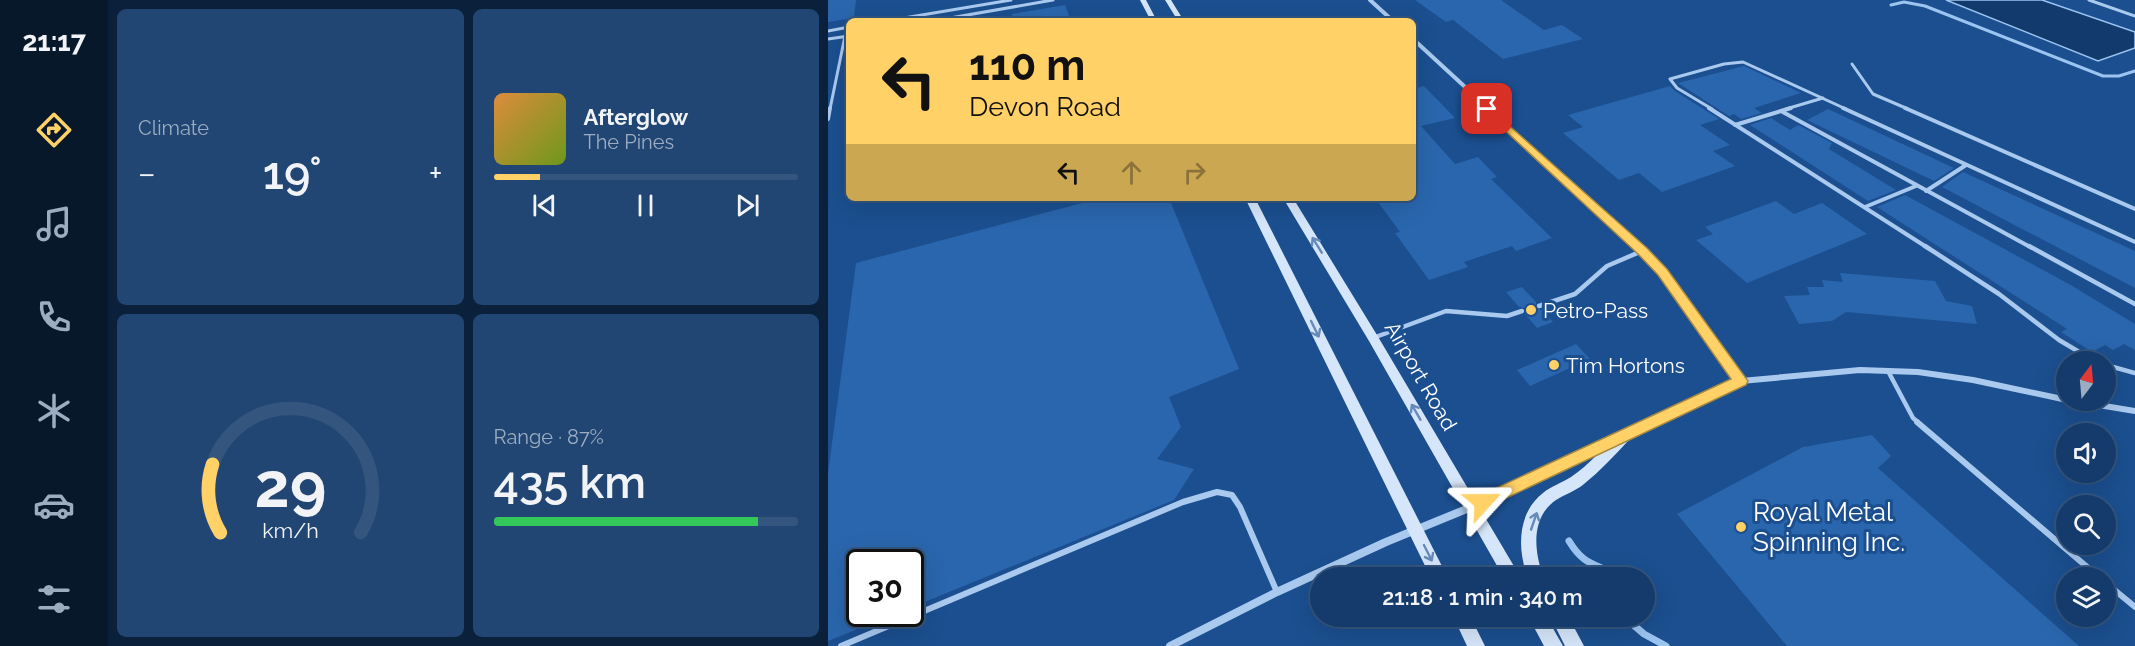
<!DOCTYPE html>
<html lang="en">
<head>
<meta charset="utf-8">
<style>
	body { margin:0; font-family:Raleway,sans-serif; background:#214673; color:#f1f3f6; height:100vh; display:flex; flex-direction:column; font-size:22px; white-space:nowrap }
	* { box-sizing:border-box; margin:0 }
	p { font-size:20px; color:#9dadc1 }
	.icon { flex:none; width:33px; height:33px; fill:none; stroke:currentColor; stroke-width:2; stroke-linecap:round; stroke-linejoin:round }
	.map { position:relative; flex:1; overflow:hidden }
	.panel { display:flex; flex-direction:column; gap:9px; padding:9px; background:#0b203b; width:720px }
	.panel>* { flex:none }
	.guide { position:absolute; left:18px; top:18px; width:570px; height:183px; border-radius:9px; box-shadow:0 6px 24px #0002,0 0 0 2px #33557e; background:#ffd166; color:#111; overflow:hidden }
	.needle { width:39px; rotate:16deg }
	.fabs { position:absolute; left:1228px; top:351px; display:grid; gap:12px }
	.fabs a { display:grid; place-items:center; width:60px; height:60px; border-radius:50%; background:#143b6b; box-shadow:0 6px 24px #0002,0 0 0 2px #33557e; font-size:30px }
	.speed { position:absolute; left:18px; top:549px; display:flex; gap:12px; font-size:30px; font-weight:700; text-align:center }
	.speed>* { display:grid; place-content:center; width:78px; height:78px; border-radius:50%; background:#143b6b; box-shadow:0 6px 24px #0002,0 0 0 2px #33557e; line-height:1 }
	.speed .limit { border:3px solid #111; border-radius:9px; background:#fff; color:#111 }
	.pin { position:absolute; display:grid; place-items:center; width:51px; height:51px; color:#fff; margin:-26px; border-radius:12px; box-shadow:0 3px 9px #0006 }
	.me { position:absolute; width:66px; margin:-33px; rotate:66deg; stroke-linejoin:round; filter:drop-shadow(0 0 4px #0008) }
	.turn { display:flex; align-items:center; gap:21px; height:126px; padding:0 24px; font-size:27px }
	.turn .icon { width:78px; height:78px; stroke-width:2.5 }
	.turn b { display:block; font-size:42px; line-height:51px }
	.lanes { display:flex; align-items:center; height:57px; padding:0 24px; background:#0003; justify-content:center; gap:30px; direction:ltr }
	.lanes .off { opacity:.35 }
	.big { font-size:45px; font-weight:600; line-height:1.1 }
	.panel .card { flex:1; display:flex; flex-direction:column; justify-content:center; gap:9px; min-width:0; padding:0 21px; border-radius:9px; background:#214673 }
	.panel .dial { align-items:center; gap:0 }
	.dial svg { height:156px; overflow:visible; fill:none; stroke:#33557e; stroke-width:7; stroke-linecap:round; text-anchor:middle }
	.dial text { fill:#f1f3f6; stroke:none }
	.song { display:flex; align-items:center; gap:18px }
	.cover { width:72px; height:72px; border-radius:9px; background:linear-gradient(135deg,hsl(30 70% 55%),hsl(80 70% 35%)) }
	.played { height:6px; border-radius:3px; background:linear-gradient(90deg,#ffd166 15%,#33557e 15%) }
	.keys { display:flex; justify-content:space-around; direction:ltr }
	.heat { display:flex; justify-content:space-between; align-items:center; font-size:33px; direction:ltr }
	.charge { height:9px; border-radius:4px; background:linear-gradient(90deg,#34c759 87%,#33557e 0) }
	.panel .tiles { flex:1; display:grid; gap:9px; grid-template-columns:repeat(2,1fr) }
	.trip { position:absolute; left:482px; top:567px; width:345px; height:60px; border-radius:30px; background:#143b6b; box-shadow:0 6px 24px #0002,0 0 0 2px #33557e; font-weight:600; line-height:60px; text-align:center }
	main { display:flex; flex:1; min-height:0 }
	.tabs { display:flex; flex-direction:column; width:108px; justify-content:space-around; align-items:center; background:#08182b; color:#9dadc1 }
	.tabs .icon { width:42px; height:42px }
	.tabs .active { color:#ffd166 }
	.tabs b { font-size:27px; color:#f1f3f6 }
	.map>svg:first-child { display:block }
</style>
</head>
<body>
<main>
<nav class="tabs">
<b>21:17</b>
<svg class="icon active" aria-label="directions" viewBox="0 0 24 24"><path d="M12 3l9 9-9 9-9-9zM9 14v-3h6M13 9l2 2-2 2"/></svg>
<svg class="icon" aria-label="music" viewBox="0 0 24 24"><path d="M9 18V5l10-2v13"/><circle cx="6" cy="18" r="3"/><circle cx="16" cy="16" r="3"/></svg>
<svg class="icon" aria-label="phone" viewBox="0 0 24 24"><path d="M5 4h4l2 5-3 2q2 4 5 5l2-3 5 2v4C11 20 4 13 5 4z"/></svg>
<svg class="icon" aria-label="climate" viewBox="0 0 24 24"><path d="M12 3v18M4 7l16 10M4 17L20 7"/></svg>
<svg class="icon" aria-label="car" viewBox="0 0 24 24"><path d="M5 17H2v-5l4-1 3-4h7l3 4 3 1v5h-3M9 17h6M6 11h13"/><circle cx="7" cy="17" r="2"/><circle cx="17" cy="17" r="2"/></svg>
<svg class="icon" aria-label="filters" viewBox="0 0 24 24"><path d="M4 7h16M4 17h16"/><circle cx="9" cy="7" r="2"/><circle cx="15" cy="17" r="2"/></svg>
</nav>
<section class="panel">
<div class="tiles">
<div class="card"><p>Climate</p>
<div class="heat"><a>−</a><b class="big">19°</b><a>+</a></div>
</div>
<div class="card">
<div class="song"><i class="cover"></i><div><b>Afterglow</b><p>The Pines</p></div></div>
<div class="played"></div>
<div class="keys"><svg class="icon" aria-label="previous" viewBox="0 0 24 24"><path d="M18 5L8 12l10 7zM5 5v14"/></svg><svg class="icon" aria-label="pause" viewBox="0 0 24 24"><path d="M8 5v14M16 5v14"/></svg><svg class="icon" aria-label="next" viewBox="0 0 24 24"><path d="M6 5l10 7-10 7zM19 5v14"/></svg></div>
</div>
<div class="card dial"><svg viewBox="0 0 100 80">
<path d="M14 69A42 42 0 1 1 86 69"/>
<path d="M14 69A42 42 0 0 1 10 34" stroke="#ffd166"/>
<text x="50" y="56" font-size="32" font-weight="700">29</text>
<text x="50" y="72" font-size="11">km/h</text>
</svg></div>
<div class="card"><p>Range · 87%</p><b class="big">435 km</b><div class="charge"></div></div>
</div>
</section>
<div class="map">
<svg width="1307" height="646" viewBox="0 0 1307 646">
	<rect width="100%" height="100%" fill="#1b4f8f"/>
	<path fill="#123a6d" stroke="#9cc4f0" stroke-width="1.5" d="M1118 0H1214L1307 32V48L1270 61Z"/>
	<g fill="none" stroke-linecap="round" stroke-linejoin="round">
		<path stroke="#9cc4f0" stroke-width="3" d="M1063 5 1076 2 1097 6 1275 76H1291L1307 71"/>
		<g stroke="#9cc4f0" stroke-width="7">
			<path d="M741 541C758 569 769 562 792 578"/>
			<path d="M803 616 802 622 816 634 838 646"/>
		</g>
	</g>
	<g fill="#2a66ad">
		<path d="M0 0H28L26 18 0 22Z"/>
		<path d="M587 0H673L716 30 734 25 755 39 675 59 625 20 618 22Z"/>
		<path d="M237 5 243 21H185L184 14Z"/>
		<path d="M916 66 973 93 926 108 934 113 913 119 906 114 901 116 850 83Z"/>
		<path d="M596 86 627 118 593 126 627 164 650 157 669 177 663 179 724 238 688 251 684 246 636 262 640 267 601 280 567 233 572 232 547 198H585V89Z"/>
		<path d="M842 86 847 91 891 119 872 125 902 145 885 151 907 166 834 192 811 173 791 180 735 133 755 127 740 115Z"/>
		<path d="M1000 109 1126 168 1106 181 979 120Z"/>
		<path d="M943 118 962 130 970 125 1004 143 1001 149 1068 190 1040 201 922 125Z"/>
		<path d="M1135 172 1307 251V288L1114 187Z"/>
		<path d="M1077 195 1241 284 1307 324V350L1296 344 1285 350 1277 345 1264 352 1233 332 1239 329 1049 207Z"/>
		<path d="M273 198H341L411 369 341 397 353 427 329 459 366 469 346 500 82 608V562H32V614H67L0 641V473L28 263Z"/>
		<path d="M948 201 966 214 994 203 1039 234 919 283 868 240 885 234 877 227Z"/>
		<path d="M1012 273 1107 281 1118 301 1144 306 1149 324 1018 312 1004 321 971 324 956 296 982 295 979 287H996L994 280 1015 282Z"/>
		<path d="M694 287 708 302V309L714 310 725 322 709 328 697 314V308L691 307 678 292Z"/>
		<path d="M748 344 762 359 702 386 689 370Z"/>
		<path d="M1044 435 1063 456 1050 468 1251 646H959L849 514 975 447Z"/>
	</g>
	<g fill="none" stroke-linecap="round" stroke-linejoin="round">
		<g stroke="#a9c9ee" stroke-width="3">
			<path d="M1261 0 1307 16"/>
			<path d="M58 21 183 0"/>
			<path d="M105 21 225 0"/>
			<path d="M0 31 21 27"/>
			<path d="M0 39 21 36"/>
			<path d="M1024 64 1045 94 1080 109"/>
			<path d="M2 109 17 36"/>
			<path d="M884 109 849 88 842 79 896 64 915 62 1018 109"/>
			<path d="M958 109 995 98"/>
		</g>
		<g stroke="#a9c9ee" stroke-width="4">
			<path d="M881 108 1100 248"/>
			<path d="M1015 108 1307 242"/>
			<path d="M1077 108 1307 209"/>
			<path d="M953 111 963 108"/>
			<path d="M0 119 2 108"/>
			<path d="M907 125 953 111 1204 248"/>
			<path d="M1098 191 1138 165"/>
			<path d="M1037 207 1088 186"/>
		</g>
		<g stroke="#a9c9ee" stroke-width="4.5">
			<path d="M1097 246 1171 294 1231 340 1268 362"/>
			<path d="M1201 246 1307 304"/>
			<path d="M711 306 747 294 779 266 814 251"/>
			<path d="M545 338 618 311 679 316 694 311"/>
			<path d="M1278 365 1307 373"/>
			<path d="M1060 371 1085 418 1091 423"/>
		</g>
		<g stroke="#a9c9ee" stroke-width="6">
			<path d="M1089 422 1272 578"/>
			<path d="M1278 583 1307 607"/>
			<path d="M13 646 355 502 389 492 404 495 412 507 449 592"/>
		</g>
		<g stroke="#a9c9ee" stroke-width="4">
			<path d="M542 0 565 21"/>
			<path d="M585 39 661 109"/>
		</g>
		<path stroke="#a9c9ee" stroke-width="4.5" d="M659 108 810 248"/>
		<g stroke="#a9c9ee" stroke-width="6">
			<path d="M809 246 855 299 913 381"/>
			<path d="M1240 400 1307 411"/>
			<path d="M824 423 913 381 1032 370 1090 372 1145 380 1239 400"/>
		</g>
		<g stroke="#a9c9ee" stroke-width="8">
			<path d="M795 437 827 422"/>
			<path d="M342 646 449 592 558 542 668 497 783 443"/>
		</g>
		<g fill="#d6e6fa" fill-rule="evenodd">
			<path d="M312 0H318L329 21H323Z"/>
			<path d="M337 0H343L356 21H350Z"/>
			<path d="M417 198H427L620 578H603Z"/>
			<path d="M455 198H465L549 335 693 578H676L541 341Z"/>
			<path d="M795 431 800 433 802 437 800 441C786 456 772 471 756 484 748 491 737 494 728 500 702 518 706 552 716 578H700C689 550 689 513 715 493 723 486 734 483 743 477 761 465 775 448 790 433Z"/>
			<path d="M625 616H642L657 646H639Z"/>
			<path d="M700 616H718L735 646H716Z"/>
			<path d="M722 616H740L756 646H737Z"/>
		</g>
	</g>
	<defs><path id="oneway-shaft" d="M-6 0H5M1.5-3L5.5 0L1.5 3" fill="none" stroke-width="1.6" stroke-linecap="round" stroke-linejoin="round" transform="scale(1.5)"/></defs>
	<g stroke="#668bba">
		<use href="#oneway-shaft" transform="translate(489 245) rotate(-122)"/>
		<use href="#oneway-shaft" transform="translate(487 329) rotate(64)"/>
		<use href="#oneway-shaft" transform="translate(588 412) rotate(-120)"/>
		<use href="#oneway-shaft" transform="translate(706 521) rotate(-71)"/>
		<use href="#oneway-shaft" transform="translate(600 553) rotate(63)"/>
	</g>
	<path fill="#ffd166" stroke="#a68842" stroke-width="1.5" d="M659 106 819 248 839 269 920 381 918 385 655 509 649 507 647 502 649 497 903 379 830 275 810 254 656 111 655 109Z"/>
	<g fill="#ffd166" stroke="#1b4f8f" stroke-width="2">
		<circle cx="703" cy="310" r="6"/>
		<circle cx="726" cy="365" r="6"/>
		<circle cx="913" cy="527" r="6"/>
	</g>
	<g text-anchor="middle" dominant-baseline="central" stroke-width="6" stroke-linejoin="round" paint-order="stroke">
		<g font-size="21" fill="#fff" stroke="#1b4f8f" text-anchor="start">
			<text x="715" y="310">Petro-Pass</text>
			<text x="738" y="365">Tim Hortons</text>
		</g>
		<g font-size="21" fill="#fff" stroke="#1b4f8f">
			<text transform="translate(593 376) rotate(60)">Airport Road</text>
		</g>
		<g font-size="26" fill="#fff" stroke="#1b4f8f" text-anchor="start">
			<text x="925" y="512">Royal Metal<tspan x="925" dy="30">Spinning Inc.</tspan></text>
		</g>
	</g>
</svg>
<div class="fabs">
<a><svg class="needle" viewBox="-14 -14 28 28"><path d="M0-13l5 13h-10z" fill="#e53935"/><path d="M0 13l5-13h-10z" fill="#9dadc1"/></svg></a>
<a><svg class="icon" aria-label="sound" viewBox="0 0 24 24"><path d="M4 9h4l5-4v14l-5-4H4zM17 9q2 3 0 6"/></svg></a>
<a><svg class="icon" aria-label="search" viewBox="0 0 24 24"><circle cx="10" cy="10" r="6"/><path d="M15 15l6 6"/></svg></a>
<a><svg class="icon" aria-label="layers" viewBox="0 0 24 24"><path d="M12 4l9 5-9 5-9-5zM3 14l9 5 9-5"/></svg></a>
</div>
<div class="speed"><div class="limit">30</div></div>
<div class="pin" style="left:659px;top:109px;background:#d93025"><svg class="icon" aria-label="arrive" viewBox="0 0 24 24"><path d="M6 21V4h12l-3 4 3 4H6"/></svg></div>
<svg class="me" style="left:655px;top:502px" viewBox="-20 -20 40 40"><path d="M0-17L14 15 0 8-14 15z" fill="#ffd166" stroke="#fff" stroke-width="4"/></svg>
<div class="trip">21:18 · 1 min · 340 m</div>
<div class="guide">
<div class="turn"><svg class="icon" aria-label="left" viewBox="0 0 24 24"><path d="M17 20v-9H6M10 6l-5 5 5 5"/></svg><div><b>110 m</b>Devon Road</div></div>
<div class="lanes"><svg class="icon" aria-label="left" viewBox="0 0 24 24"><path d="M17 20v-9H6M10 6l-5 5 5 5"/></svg><svg class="icon off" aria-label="ahead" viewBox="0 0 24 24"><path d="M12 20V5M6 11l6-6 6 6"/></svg><svg class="icon off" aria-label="right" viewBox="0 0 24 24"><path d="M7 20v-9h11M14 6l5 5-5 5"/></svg></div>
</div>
</div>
</main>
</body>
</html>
